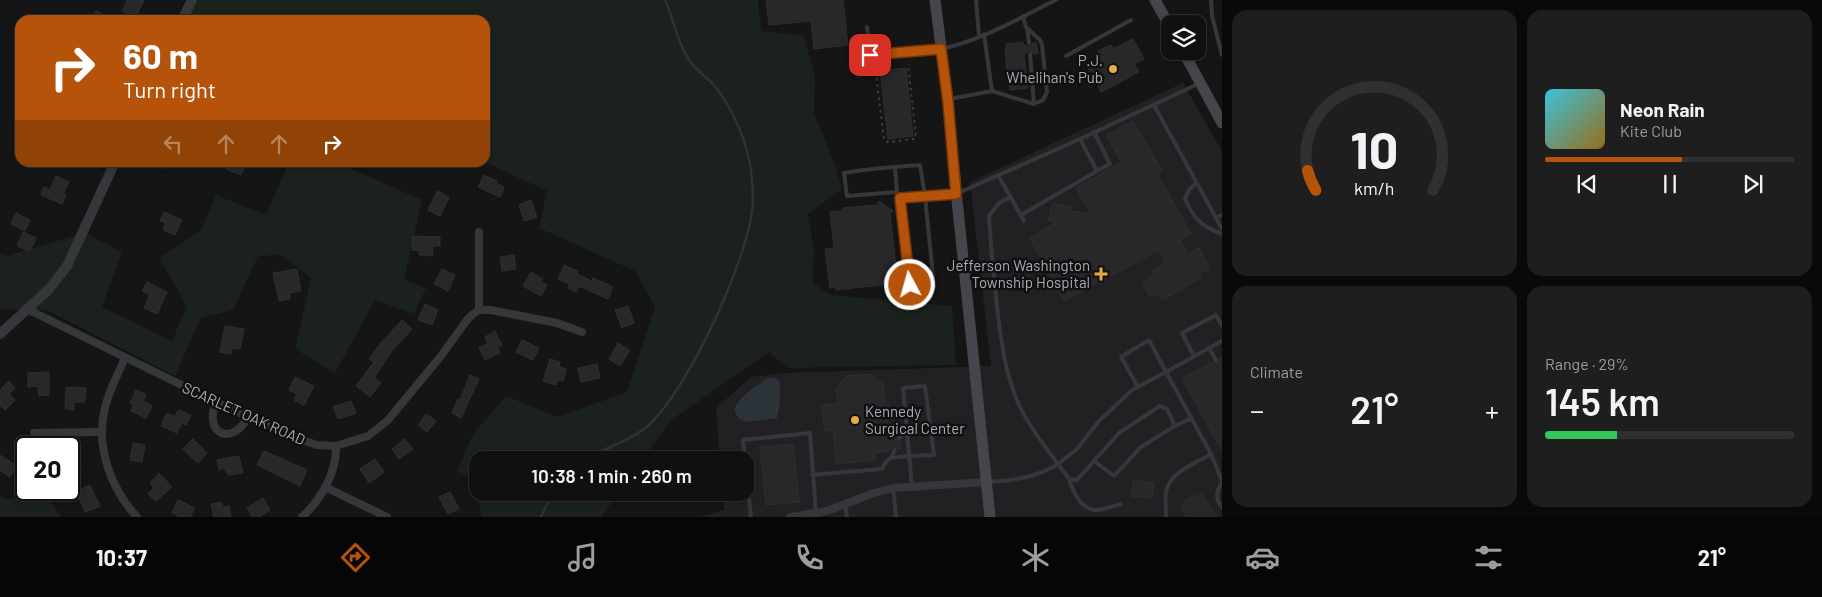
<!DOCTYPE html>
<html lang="en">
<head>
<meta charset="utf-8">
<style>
	body { margin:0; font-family:Barlow,sans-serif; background:#1e1e1e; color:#f1f3f6; height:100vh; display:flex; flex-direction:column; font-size:19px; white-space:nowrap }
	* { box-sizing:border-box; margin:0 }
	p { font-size:16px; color:#9c9d9f }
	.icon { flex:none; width:28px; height:28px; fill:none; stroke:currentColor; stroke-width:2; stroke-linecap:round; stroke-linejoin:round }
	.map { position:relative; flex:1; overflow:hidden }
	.details { display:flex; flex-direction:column; gap:10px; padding:10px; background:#090909; width:600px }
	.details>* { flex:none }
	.banner { position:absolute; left:15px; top:15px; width:475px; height:152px; border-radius:15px; box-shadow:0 2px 8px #0003,0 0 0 1px #303030; background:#b45309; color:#fff; overflow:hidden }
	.controls { position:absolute; left:1161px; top:15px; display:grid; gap:10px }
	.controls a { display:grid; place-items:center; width:45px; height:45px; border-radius:10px; background:#101010; box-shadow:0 2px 8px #0003,0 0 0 1px #303030; font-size:25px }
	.speed { position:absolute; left:15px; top:436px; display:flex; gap:10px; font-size:25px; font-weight:700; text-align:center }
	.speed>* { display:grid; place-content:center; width:65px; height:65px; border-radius:50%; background:#101010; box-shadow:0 2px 8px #0003,0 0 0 1px #303030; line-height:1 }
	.speed .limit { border:2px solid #111; border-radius:8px; background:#fff; color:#111 }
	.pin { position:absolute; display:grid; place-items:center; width:42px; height:42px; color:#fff; margin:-21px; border-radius:10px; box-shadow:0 2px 8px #0006 }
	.me { position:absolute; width:55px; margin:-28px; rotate:354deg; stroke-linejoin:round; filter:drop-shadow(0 0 4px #0008) }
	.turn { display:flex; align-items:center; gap:18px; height:105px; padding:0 25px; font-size:22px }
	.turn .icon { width:65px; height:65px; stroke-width:2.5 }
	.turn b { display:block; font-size:35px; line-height:42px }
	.lanes { display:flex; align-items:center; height:48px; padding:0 25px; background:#0003; justify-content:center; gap:25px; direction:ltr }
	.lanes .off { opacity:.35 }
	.big { font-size:38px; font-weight:600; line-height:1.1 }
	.details .widget { flex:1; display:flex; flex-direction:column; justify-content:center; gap:8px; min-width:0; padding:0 18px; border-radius:15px; background:#1e1e1e }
	.details .dial { align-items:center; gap:0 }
	.dial svg { height:130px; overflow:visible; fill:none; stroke:#303030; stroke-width:7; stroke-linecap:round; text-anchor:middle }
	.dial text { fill:#f1f3f6; stroke:none }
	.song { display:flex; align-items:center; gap:15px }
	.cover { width:60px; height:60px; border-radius:8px; background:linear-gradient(135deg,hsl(190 70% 55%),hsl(40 70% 35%)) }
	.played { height:5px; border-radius:2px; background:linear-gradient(90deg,#b45309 55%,#303030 55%) }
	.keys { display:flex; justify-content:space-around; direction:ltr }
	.heat { display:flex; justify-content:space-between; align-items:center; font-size:28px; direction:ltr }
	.charge { height:8px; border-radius:4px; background:linear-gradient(90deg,#34c759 29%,#303030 0) }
	.details .tiles { flex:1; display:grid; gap:10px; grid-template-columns:repeat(2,1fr) }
	.trip { position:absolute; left:469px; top:451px; width:285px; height:50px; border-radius:15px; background:#101010; box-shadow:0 2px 8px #0003,0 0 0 1px #303030; font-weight:600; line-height:50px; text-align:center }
	.dock { display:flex; height:80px; justify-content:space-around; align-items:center; background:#060606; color:#9c9d9f }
	.dock .icon { width:35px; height:35px }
	.dock .active { color:#b45309 }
	.dock b { font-size:22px; color:#f1f3f6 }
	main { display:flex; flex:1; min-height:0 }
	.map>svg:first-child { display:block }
</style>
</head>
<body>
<main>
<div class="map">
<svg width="1222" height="517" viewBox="0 0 1222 517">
	<rect width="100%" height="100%" fill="#151516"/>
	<path fill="#212123" d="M1183 83 1222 151V517H699L724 510 723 493 745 492V460H720L716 408 751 377 785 373 991 366 970 182Z"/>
	<g fill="#1b211c">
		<path d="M192 0H758L761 31 804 36 815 77 814 113 834 162 842 189 808 214 814 250 813 283 831 295 952 306 956 365 787 368 769 352 671 420 642 460H478V492L619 493 601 517H481L476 481 457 471 473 434 506 396 557 417 627 392 655 307 635 271 539 228 547 191 485 162V20H183Z"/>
		<path d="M145 163H181L162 170Z"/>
		<path d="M275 163H338L422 200 404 280 426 288 414 314 375 300 335 373 295 349 311 278 281 255 258 256 233 310 201 318 175 376 47 310 0 309V254L6 256 85 233 122 252 102 307 172 341 187 306 159 258 201 230 216 195 266 215 286 169Z"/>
		<path d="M0 495 4 499 47 495 61 517H0Z"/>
	</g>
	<path fill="#2c3339" d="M768 378H775L780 382V403L777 418 747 422 739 419 734 410C739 396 756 386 768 378Z"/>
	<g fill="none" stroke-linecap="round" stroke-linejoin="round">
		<g stroke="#2c3339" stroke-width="2.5">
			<path d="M582 460C601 450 634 439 649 425 689 387 744 267 752 212 754 197 752 173 749 159 743 133 730 104 713 84 703 74 691 66 685 53 676 37 673 17 665 0"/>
			<path d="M541 517 553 492"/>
		</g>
	</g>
	<g fill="#28282a" stroke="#2f2f32">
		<path d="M127 0H144L136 17 122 11Z"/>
		<path d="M766 0H843L848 45 814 49 811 21 769 25Z"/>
		<path d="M96 11 115 20H92Z"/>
		<path d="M1133 39 1144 59 1134 64 1139 72 1101 92 1087 65 1101 57 1098 51 1111 45 1113 49Z"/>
		<path d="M1023 42V44L1029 47 1033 43 1036 42 1038 53 1034 54 1029 50 1024 55 1028 88 1010 90 1009 85H1008L1005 49H1007L1006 44Z"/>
		<path d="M906 68 913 136 888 139 880 71Z"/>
		<path d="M1133 121 1162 170 1157 173 1191 234 1180 240 1188 254 1199 248 1210 268 1199 274 1201 278 1162 300 1158 293 1150 297 1142 282 1154 275 1152 271 1166 263 1159 250 1064 301 1030 238 1056 223 1048 220 1053 203 1071 207V211L1091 214 1076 188 1121 162 1107 135Z"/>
		<path d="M229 162H247L241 175 226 169Z"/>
		<path d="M484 175 497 181 496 183 504 187 500 197 478 187Z"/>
		<path d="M56 176 69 182 63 194 66 195 62 204 41 195 44 187 50 190Z"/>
		<path d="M437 191 449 197 440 216 428 210Z"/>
		<path d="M531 200 537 217 524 221 519 205Z"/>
		<path d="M879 201 893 211 890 214 898 283 836 290V287L830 288 825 249 834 248 830 212 843 211 842 208 877 205Z"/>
		<path d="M164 212 182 220 175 235 163 230 166 223 160 221Z"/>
		<path d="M16 213 30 220 25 231 11 224Z"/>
		<path d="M23 232 36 238 30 251 17 246Z"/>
		<path d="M412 236 440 237V246H433L432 256 419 255 420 251 412 250Z"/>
		<path d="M514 255 516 269 502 271 500 257Z"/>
		<path d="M564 265 578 271 577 274 592 281 593 278 613 287 608 299 579 286 576 292 568 288 569 284 558 279Z"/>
		<path d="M297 269 301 291 289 293 290 299 279 301 273 273Z"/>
		<path d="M442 269 455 275 448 291 434 284Z"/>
		<path d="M531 272 543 279 541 281 547 285 541 296 523 286Z"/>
		<path d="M147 282 167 292 157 314 144 308 150 295 142 291Z"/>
		<path d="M425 304 438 310 432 325 418 320Z"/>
		<path d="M628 306 634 323 622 328 615 310Z"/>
		<path d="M402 320 412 329 392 351 374 378 381 383 370 397 356 386 374 362 369 359 380 344Z"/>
		<path d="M225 326 244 329 240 349 232 348 231 354 220 352Z"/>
		<path d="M495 331 502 345 497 347 500 353 485 360 479 348 488 343 485 337Z"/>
		<path d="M522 340 539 348 533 360 516 352Z"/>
		<path d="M618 343 630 350 620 366 609 359Z"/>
		<path d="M1222 357V451L1182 378 1213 362 1217 363 1219 358Z"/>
		<path d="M550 359 560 362 559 367 566 369 563 381 558 380 556 385 543 381Z"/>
		<path d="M597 364 600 378 581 382 578 368Z"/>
		<path d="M49 372V395L39 396 38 386 28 387V373Z"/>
		<path d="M871 374 883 383 885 404H888L890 411H886L888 429 898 428 899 434 895 439 900 442 901 450 894 446 890 451 875 453 876 460 836 464 833 430 825 431 821 405 838 403 836 389 846 376Z"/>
		<path d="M470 375 479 379 461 418 452 413 458 399 460 400Z"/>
		<path d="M295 377 314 386 304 405 294 400 297 394 289 390Z"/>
		<path d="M9 381 15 388 9 394 15 400 5 410 0 405V390Z"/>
		<path d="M66 387 86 388 85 402H74V410L65 409Z"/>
		<path d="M136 390 146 395 143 401 152 406 146 418 131 411 133 405 130 403Z"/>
		<path d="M351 401 356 413 338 419 333 407Z"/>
		<path d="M178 410 191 415 186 425 182 423 177 433 161 426 167 413 175 417Z"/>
		<path d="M426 414 436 421 427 432 418 425Z"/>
		<path d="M193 439 207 453 198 463 183 449Z"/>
		<path d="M405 439 413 449 399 459 392 449Z"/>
		<path d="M133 443 145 445 142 462 130 460Z"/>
		<path d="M793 444 799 502 766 505 760 447Z"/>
		<path d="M264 451 307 470 300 486 257 465Z"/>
		<path d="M0 455 17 466 10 477 0 470Z"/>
		<path d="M239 456 243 473 228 475 224 468 219 470 217 460Z"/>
		<path d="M375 459 384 472 369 483 360 469Z"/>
		<path d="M75 460 82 466 69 481V468Z"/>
		<path d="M159 473 172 487 156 501 148 494 154 488 150 483Z"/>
		<path d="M1134 480 1154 483 1152 498 1131 496Z"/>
		<path d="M90 485 100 506 85 512 76 491Z"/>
		<path d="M450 492 459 509 448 514 439 497Z"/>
		<path d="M1202 494 1217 517H1187L1181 507 1185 504 1184 501 1195 495 1197 498Z"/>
		<path d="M263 498 270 510 259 517H252L247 508Z"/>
		<path d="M178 500 195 508 190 517H180L172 513Z"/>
		<path d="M221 502 223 507 229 506 231 517H214L211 504Z"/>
	</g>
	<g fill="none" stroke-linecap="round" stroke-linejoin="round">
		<path stroke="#3c3e42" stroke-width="2" stroke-dasharray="2.5 4" stroke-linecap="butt" d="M875 65 884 140 888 142 914 139 916 137 908 64"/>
		<g stroke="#36373b" stroke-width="4">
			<path d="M976 0 979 36"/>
			<path d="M1211 0 1212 16 1222 55"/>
			<path d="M867 27 870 55"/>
			<path d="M1027 28 1029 43"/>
			<path d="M984 34 992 91"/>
			<path d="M1030 54 1034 104"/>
			<path d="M860 56C886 54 914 55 940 49 981 41 1019 18 1056 0"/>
			<path d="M1066 56 1131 20"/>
			<path d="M950 99 992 91 1034 104 1043 100 1047 92 1042 45 1040 40 1026 27 1023 16"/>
			<path d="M1154 105 1216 218 1222 215"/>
			<path d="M1094 132 1110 164 1097 171"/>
			<path d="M895 167 897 192 900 198 910 285 917 289H932L934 286 925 196 920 165C895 167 869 168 844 173L847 196 897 192"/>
			<path d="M998 175 1024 221"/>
			<path d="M1196 183 1189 190 1185 199C1194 219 1201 226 1222 234"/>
			<path d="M900 198 956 194 1080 139 1198 84"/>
			<path d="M1021 215 1097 171 1080 139"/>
			<path d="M1216 218 1222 229"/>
			<path d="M1222 341 1166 372 1211 454 1222 481"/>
			<path d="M1209 348 1216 360"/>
			<path d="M1194 356 1182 333 1216 315 1222 326"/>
			<path d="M1138 387 1121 357 1149 340 1166 372 1132 390 1098 422 1077 449 1058 464 1069 479 1077 480 1119 433 1160 406 1167 409 1175 426 1192 418"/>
			<path d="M899 438 907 433"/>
			<path d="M891 458 895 450"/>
			<path d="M1094 461 1114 476 1141 447 1175 426"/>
			<path d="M812 475 882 469C884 465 885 462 889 459 897 455 924 456 934 455L925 386 903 388C906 421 909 454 912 487"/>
			<path d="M1069 479C1073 492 1081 510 1097 510 1104 510 1113 506 1121 504"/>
			<path d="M988 482C1014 480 1036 478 1058 464 1044 445 1030 428 1020 407 1006 377 1002 347 998 315 994 282 991 249 989 216L1000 202 1011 197"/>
			<path d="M1222 483C1216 491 1215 499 1222 507"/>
			<path d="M893 488 896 517"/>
			<path d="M845 504 847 517"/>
			<path d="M751 517 743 440 810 433 816 513"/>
			<path d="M1166 517C1166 509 1165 500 1166 492 1169 472 1195 464 1211 454"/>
		</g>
		<g stroke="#36373b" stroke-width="8">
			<path d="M479 232V310"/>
			<path d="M27 309 216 402 290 436 317 445 336 446 368 436 388 420 441 356 467 320 473 314 479 310H491L557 323 582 332"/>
			<path d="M125 358C118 374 109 390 105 408 95 446 111 489 137 517"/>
			<path d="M216 402C203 434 232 447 248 417"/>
			<path d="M34 433 101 432"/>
			<path d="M325 487 387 517"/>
			<path d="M302 517C321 500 337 472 336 446"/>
			<path d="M790 517 827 511 874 493 893 488 986 482"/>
		</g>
		<g stroke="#36373b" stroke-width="10">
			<path d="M182 20 192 0"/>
			<path d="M0 334 49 289 67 266 115 162"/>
		</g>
		<g stroke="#44464b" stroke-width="11">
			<path d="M935 0 948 102 957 200 990 517"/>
			<path d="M1155 0 1170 27"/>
			<path d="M1183 51 1222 123"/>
		</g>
	</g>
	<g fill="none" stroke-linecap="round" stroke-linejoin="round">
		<g stroke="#753606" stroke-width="12">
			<path id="route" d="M870 55 941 49 948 102 956 194 900 198 910 285"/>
		</g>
		<use href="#route" stroke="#b45309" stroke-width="9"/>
	</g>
	<g fill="#e2ae41" stroke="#101011" stroke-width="2">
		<circle cx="1113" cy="69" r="5"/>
		<path d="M1098.5 266.5h5v5h5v5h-5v5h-5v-5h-5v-5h5z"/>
		<circle cx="855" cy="420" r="5"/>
	</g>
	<g text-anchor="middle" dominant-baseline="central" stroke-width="5" stroke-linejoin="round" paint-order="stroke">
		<g font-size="15" fill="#a8acb5" stroke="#101011" text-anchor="end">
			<text x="1103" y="60">P.J.<tspan x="1103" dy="17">Whelihan's Pub</tspan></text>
			<text x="1090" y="265">Jefferson Washington<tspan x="1090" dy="17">Township Hospital</tspan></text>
			<text x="865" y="411" text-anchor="start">Kennedy<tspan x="865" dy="17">Surgical Center</tspan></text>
		</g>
		<g font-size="15" fill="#a8acb5" stroke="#101011">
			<text transform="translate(244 413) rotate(24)">SCARLET OAK ROAD</text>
		</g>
	</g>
</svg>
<div class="controls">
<a><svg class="icon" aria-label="layers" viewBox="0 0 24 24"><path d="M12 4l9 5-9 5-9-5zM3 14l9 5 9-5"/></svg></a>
</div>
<div class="speed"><div class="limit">20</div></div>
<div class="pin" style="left:870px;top:55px;background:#d93025"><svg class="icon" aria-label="arrive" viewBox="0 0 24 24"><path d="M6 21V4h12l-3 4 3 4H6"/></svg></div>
<svg class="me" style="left:910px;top:285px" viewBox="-20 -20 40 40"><circle r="17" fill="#b45309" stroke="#fff" stroke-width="3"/><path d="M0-11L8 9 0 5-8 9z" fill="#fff"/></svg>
<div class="trip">10:38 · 1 min · 260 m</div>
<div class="banner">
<div class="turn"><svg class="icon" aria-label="right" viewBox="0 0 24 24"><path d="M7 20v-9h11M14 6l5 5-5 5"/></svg><div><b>60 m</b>Turn right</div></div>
<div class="lanes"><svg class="icon off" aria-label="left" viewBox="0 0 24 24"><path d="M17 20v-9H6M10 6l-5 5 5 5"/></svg><svg class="icon off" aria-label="ahead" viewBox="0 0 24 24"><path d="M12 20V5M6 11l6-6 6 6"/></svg><svg class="icon off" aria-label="ahead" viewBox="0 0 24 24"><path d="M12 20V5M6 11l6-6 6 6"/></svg><svg class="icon" aria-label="right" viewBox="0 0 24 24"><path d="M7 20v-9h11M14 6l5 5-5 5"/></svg></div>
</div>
</div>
<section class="details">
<div class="tiles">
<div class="widget dial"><svg viewBox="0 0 100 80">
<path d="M14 69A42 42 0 1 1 86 69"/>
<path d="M14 69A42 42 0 0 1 9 57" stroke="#b45309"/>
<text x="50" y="56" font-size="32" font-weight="700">10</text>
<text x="50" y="72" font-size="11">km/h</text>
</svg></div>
<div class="widget">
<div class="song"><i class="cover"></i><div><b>Neon Rain</b><p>Kite Club</p></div></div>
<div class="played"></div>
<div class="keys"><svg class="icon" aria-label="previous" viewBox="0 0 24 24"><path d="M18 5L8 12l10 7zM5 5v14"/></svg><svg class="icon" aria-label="pause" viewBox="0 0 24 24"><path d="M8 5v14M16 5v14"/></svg><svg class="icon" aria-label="next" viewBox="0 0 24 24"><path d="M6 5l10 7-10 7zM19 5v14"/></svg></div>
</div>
<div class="widget"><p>Climate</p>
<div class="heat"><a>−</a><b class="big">21°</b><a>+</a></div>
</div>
<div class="widget"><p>Range · 29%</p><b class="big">145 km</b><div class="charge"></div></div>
</div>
</section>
</main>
<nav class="dock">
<b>10:37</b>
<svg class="icon active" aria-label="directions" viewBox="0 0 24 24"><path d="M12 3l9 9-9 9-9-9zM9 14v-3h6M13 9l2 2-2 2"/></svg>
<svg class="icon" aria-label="music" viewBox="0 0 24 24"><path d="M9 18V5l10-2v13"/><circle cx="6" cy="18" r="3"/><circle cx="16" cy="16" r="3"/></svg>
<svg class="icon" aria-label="phone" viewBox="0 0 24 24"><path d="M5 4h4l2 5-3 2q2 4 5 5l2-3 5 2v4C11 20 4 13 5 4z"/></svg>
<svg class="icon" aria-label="climate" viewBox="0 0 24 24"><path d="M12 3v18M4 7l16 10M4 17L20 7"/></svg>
<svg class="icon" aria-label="car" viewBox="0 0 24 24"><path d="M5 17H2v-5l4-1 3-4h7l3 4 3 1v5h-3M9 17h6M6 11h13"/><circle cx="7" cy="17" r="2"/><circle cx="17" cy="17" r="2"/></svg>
<svg class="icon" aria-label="filters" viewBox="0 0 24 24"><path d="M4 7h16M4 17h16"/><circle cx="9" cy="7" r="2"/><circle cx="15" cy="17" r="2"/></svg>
<b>21°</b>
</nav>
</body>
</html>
